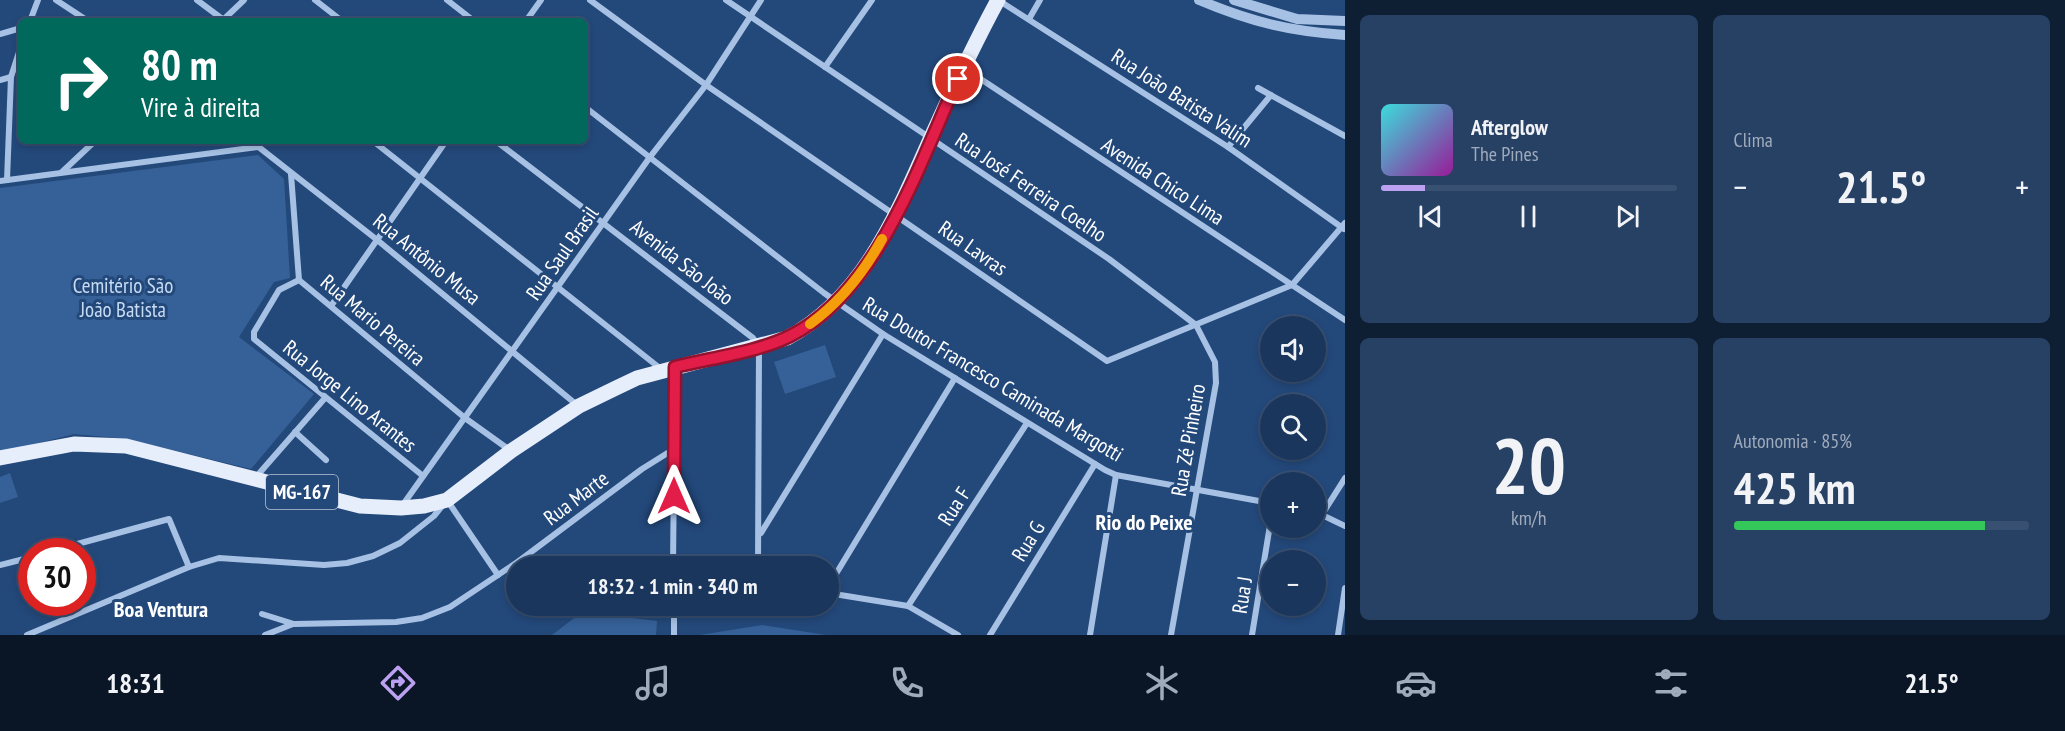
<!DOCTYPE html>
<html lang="pt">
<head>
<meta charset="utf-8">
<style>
	body { margin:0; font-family:"PT Sans Narrow",sans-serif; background:#274165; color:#f1f3f6; height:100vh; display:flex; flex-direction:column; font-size:22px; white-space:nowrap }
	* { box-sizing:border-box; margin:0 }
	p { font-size:20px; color:#9fabbb }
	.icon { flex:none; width:33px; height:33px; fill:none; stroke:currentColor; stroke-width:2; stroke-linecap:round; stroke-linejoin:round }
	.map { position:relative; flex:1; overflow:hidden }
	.side { display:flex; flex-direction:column; gap:15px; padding:15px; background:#0e1e33; width:720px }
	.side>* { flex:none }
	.banner { position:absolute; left:18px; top:18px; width:570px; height:126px; border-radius:9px; box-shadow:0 3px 9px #0003,0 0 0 2px #385072; background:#00695c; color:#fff; overflow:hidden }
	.tools { position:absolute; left:1260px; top:316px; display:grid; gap:12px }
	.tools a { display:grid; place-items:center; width:66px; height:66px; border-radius:50%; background:#1a365c; box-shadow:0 3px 9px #0003,0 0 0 2px #385072; font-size:30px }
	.speed { position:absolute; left:18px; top:538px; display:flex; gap:12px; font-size:30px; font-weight:700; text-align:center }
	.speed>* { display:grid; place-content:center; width:78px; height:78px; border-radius:50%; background:#1a365c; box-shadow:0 3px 9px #0003,0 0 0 2px #385072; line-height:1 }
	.speed .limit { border:9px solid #d22; background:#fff; color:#111 }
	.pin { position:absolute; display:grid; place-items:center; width:51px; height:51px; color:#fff; margin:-26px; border:3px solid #fff; border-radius:50%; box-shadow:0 2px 6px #0007 }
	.me { position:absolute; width:66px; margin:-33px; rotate:0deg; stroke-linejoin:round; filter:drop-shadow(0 0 4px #0008) }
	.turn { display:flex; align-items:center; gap:21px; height:126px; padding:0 24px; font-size:27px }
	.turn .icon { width:78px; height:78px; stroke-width:2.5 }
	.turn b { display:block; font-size:42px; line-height:51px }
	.big { font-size:45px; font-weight:700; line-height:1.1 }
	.side .card { flex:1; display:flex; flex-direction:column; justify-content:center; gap:9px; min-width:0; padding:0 21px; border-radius:9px; background:#274165 }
	.side .dial { align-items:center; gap:0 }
	.dial b { font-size:78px; line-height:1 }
	.song { display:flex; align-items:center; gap:18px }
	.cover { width:72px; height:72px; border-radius:9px; background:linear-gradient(135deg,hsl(180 70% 55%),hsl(300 70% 35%)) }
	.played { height:6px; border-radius:3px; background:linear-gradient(90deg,#bca0f2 15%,#385072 15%) }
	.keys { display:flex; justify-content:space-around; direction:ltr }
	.heat { display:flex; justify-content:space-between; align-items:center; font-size:33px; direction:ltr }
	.charge { height:9px; border-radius:4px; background:linear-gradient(90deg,#34c759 85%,#385072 0) }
	.side .tiles { flex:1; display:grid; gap:15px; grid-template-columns:repeat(2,1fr) }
	.trip { position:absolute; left:506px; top:556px; width:333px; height:60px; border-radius:30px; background:#1a365c; box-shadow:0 3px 9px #0003,0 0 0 2px #385072; font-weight:700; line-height:60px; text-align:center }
	.dock { display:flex; height:96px; justify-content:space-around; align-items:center; background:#0a1625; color:#9fabbb }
	.dock .icon { width:42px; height:42px }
	.dock .current { color:#bca0f2 }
	.dock b { font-size:27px; color:#f1f3f6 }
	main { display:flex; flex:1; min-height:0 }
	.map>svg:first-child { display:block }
</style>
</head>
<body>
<main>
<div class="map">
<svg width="1345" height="635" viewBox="0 0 1345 635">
	<rect width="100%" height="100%" fill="#23487a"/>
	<g fill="#366198">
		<path d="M258 155 284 179 290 278 274 282 239 337 314 394 251 469 127 439 74 434 0 453V188Z"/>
		<path d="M825 345 836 377 785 394 774 362Z"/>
		<path d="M10 473 18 497 0 503V477Z"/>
		<path d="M582 612 657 621 656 635H552Z"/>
		<path d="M762 625 826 635H700Z"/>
	</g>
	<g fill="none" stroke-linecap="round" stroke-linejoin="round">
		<g stroke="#a6c1e4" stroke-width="6">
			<path d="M56 0 88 21"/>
			<path d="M197 0 225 21"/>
			<path d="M315 0 342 21"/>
			<path d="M447 0 474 21"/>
			<path d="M590 0 706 85 1107 361 1292 285 1345 223"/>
			<path d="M726 0 1109 259 1196 325 1215 362 1216 383 1171 635"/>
			<path d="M998 0 1228 147 1344 229"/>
			<path d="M1029 19 1040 0"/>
			<path d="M30 21 38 0"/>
			<path d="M222 21 244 0"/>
			<path d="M526 21 541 0"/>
			<path d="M0 34 21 28"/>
			<path d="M825 67 872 0"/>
			<path d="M964 68 1345 320"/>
			<path d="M0 80 11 77"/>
			<path d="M1258 88 1345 136"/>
			<path d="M585 107 824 293 883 334 1105 470 1116 475 1270 503"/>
			<path d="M251 141 376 239 577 405"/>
			<path d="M373 141 661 369"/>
			<path d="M496 141 753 338 759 346 758 567"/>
			<path d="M1228 147 1271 95"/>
			<path d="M62 172 95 141"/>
			<path d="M291 174 299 280 465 418 511 451"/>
			<path d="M7 180 11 77 21 46"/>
			<path d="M0 181 258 147"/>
			<path d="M299 280 279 290 254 332V339L423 476"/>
			<path d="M331 306 446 141"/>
			<path d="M295 432 326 460"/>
			<path d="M256 477 325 398"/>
			<path d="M402 506 650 157 706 85 761 0"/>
			<path d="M1316 512 1345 526"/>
			<path d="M1323 513 1345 478"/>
			<path d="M761 533 883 334"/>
			<path d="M48 552 169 519 189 567"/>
			<path d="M519 561 528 565 551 567"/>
			<path d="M0 565 32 557"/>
			<path d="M673 567 675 368"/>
			<path d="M828 587 955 378"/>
			<path d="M828 593 908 606 958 635"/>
			<path d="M674 606V635"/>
			<path d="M908 606 1027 423"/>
			<path d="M262 614 294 624 396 622 422 618 450 607 519 561 642 469 674 449"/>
			<path d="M27 635 189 567 219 558 324 565 347 563 373 556 400 543 434 516 447 500 498 575"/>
			<path d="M265 635 293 624"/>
			<path d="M990 635 1095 464"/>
			<path d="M1090 635 1116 475"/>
			<path d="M1252 635 1270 525"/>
			<path d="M1338 635 1345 588"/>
		</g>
		<g stroke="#a6c1e4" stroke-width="10">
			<path d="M1199 0C1251 22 1289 31 1345 35"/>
			<path d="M1234 0 1297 19 1345 21"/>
		</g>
		<path stroke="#e6eefc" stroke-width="15" d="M0 458 74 444 126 446 360 506 401 508 424 506 447 500 511 451 579 406 616 388 637 378 787 338C865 297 898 211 932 135 953 89 974 44 998 0"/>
	</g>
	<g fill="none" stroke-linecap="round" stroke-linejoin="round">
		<g stroke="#92132f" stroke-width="15">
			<path id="route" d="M674 496 675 367C711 358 758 352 790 336 878 292 919 164 958 79"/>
		</g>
		<use href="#route" stroke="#e11d48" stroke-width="10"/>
		<path stroke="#f59e0b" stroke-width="10" d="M810 324C840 302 864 272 882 239"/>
	</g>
	<g text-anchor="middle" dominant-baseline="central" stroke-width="6" stroke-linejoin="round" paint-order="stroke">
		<rect fill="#23487a" stroke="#bdc8d7" stroke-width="1.5" x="266" y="475" width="72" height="34" rx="4.5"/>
		<g font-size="20" font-weight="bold" fill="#fff">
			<text x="302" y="492">MG-167</text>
		</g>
		<g font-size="21" fill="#fff" stroke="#23487a">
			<text transform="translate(1182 98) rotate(33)">Rua João Batista Valim</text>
			<text transform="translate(1163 181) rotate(33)">Avenida Chico Lima</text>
			<text transform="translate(1031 187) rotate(34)">Rua José Ferreira Coelho</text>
			<text transform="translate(973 248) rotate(35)">Rua Lavras</text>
			<text transform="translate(562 253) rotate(-55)">Rua Saul Brasil</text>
			<text transform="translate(427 259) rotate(39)">Rua Antônio Musa</text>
			<text transform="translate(682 262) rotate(38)">Avenida São João</text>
			<text transform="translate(373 320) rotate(40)">Rua Mario Pereira</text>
			<text transform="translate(993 379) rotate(31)">Rua Doutor Francesco Caminada Margotti</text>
			<text transform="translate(350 396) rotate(39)">Rua Jorge Lino Arantes</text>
			<text transform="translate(1188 440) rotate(-80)">Rua Zé Pinheiro</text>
			<text transform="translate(576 498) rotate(-37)">Rua Marte</text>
			<text transform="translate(954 506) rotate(-57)">Rua F</text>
			<text transform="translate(1028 541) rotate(-58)">Rua G</text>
			<text transform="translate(1242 595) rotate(-81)">Rua J</text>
		</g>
		<g font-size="21" fill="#c8dbf4" stroke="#23487a">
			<text x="123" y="285">Cemitério São<tspan x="123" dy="24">João Batista</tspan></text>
		</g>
		<g font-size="22" font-weight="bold" fill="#fff" stroke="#23487a">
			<text x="1144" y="522">Rio do Peixe</text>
			<text x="161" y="609">Boa Ventura</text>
		</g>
	</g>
</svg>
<div class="tools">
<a><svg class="icon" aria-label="sound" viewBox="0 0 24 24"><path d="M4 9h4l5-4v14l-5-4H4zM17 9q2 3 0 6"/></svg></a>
<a><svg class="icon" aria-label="search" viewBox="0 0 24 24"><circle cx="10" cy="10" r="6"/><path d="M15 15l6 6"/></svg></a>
<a>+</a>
<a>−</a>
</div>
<div class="speed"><div class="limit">30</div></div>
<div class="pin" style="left:958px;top:79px;background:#d93025"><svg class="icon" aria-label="arrive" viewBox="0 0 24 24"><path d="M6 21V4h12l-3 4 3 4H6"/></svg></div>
<svg class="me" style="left:674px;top:496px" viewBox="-20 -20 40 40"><path d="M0-17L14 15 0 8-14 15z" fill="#e11d48" stroke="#fff" stroke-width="4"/></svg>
<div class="trip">18:32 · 1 min · 340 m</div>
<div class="banner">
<div class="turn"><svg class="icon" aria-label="right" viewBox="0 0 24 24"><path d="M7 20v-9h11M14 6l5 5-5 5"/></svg><div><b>80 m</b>Vire à direita</div></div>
</div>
</div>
<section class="side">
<div class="tiles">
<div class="card">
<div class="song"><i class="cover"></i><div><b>Afterglow</b><p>The Pines</p></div></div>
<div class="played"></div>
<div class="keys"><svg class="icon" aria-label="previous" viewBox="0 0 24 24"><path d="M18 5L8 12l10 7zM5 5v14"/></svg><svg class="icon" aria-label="pause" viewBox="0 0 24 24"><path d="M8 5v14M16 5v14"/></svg><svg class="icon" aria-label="next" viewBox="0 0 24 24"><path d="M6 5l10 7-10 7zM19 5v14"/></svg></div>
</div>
<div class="card"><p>Clima</p>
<div class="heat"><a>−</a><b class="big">21.5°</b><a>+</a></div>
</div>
<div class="card dial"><b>20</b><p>km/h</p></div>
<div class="card"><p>Autonomia · 85%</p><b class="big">425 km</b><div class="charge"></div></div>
</div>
</section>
</main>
<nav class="dock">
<b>18:31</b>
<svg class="icon current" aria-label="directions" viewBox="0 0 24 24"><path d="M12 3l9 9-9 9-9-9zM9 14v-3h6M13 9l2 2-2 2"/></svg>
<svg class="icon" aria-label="music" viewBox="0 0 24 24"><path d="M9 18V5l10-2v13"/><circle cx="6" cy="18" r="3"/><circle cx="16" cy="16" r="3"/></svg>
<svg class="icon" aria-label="phone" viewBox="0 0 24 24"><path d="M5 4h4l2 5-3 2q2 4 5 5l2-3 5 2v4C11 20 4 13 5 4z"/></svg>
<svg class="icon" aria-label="climate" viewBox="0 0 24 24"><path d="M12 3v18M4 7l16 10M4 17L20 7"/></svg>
<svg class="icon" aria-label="car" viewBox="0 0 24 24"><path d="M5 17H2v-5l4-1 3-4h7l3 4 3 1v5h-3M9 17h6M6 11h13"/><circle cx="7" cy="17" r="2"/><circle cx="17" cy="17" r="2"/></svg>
<svg class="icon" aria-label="filters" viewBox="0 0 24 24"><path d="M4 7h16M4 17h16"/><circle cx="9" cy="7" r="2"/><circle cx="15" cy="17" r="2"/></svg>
<b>21.5°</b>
</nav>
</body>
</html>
